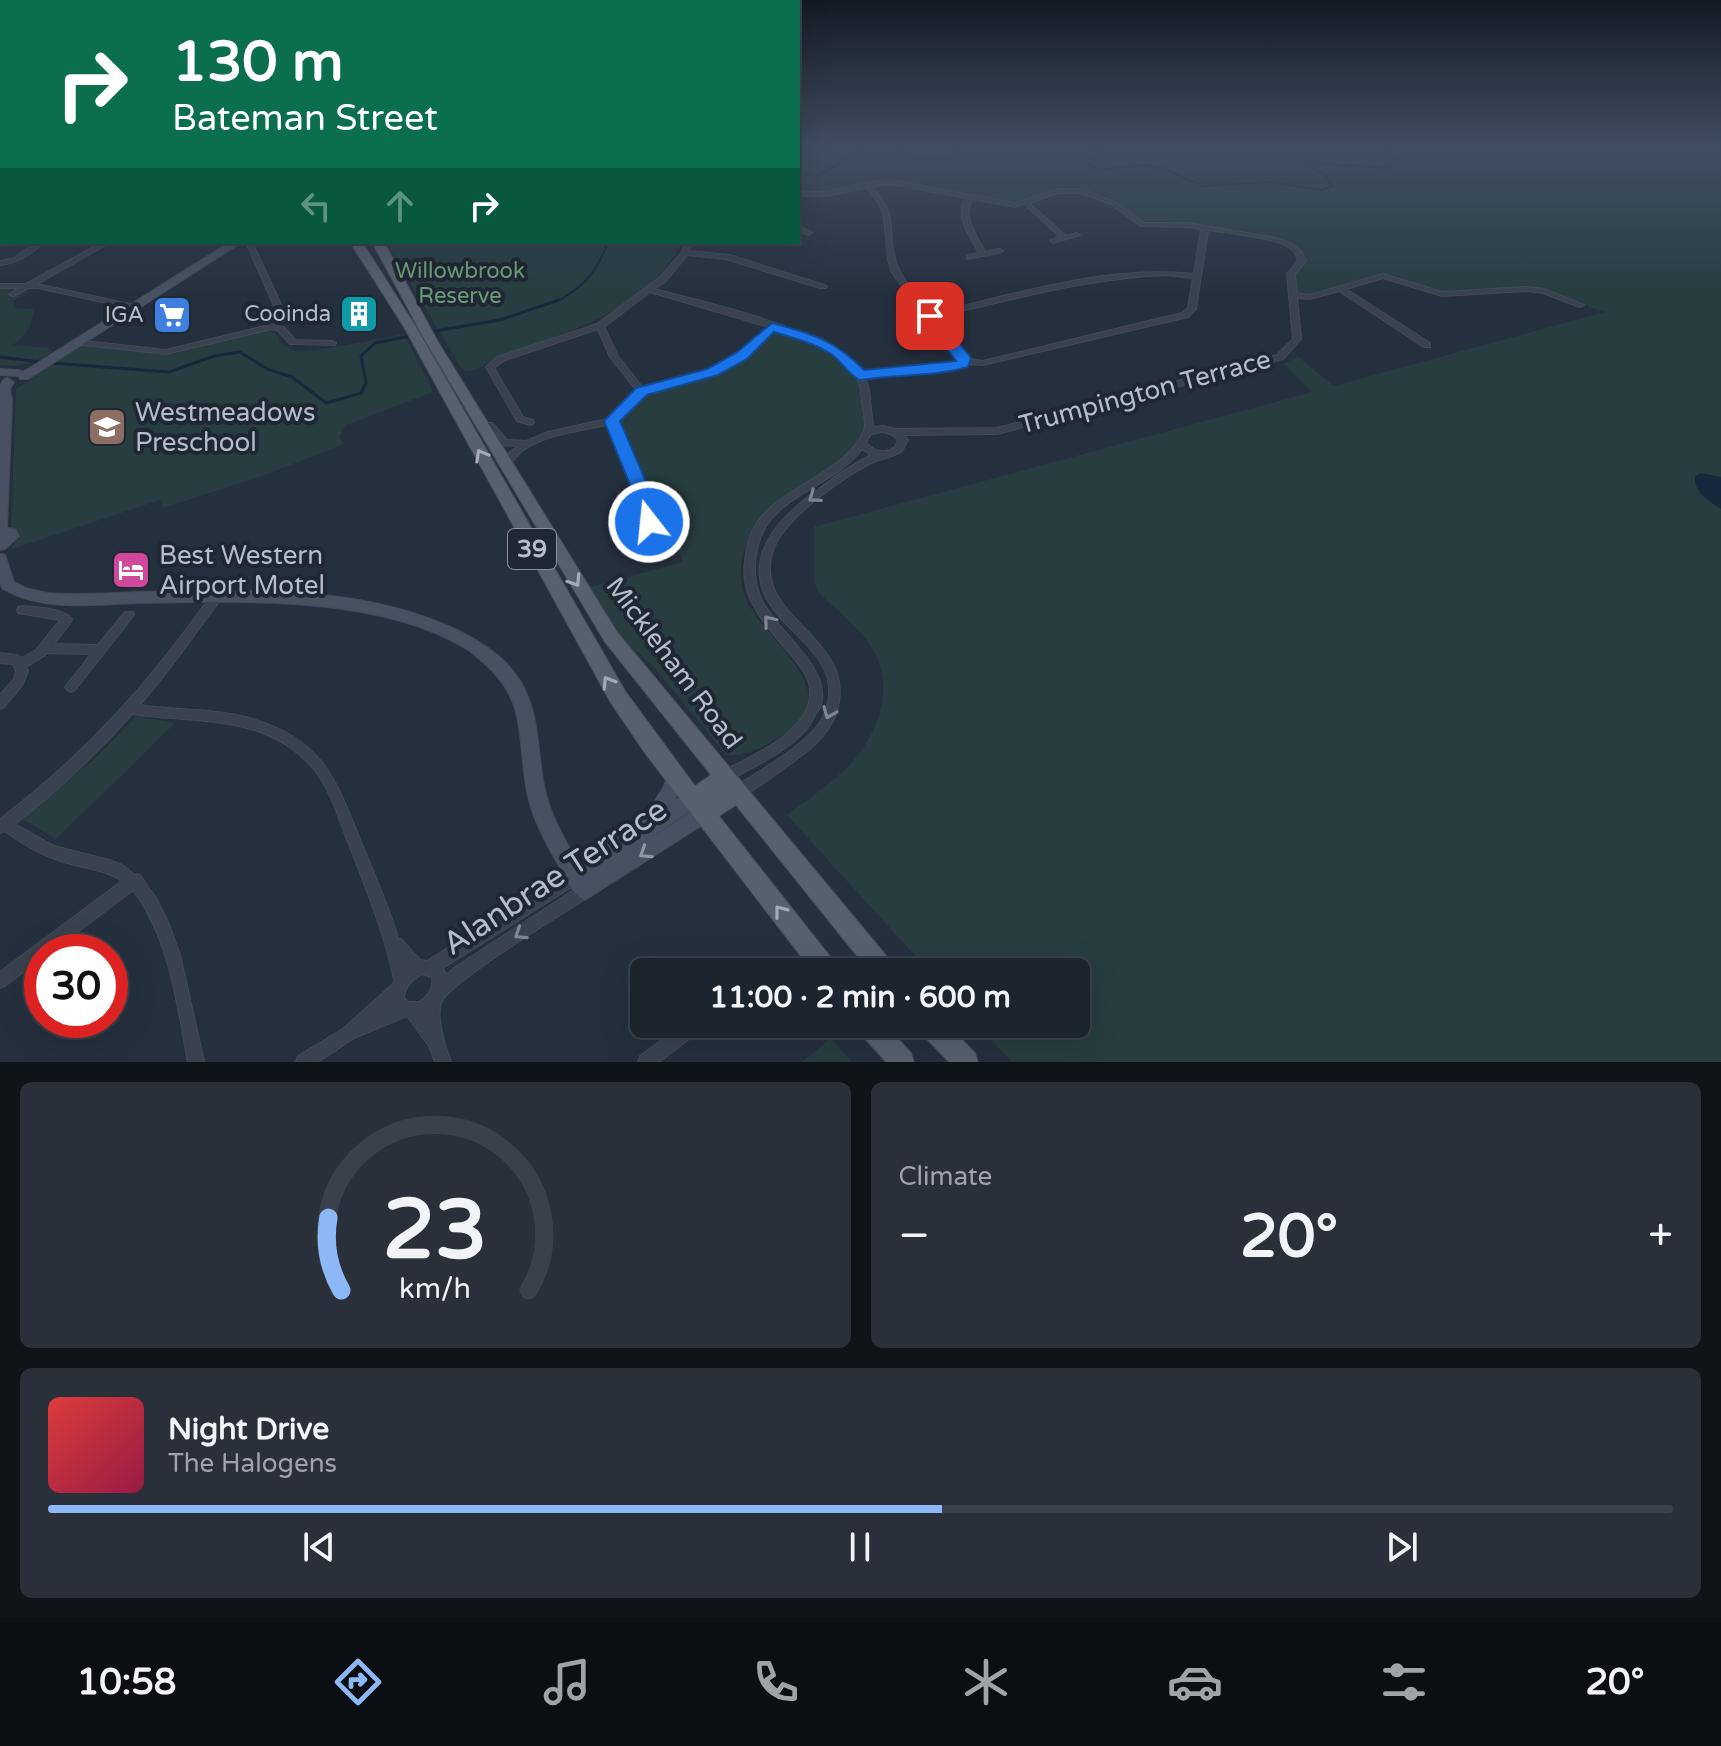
<!DOCTYPE html>
<html lang="en">
<head>
<meta charset="utf-8">
<style>
	body { margin:0; font-family:"Varela Round",sans-serif; background:#29303a; color:#f1f3f6; height:100vh; display:flex; flex-direction:column; font-size:30px; white-space:nowrap }
	* { box-sizing:border-box; margin:0 }
	p { font-size:26px; color:#a0a4aa }
	.icon { flex:none; width:44px; height:44px; fill:none; stroke:currentColor; stroke-width:2; stroke-linecap:round; stroke-linejoin:round }
	.map { position:relative; height:1062px; overflow:hidden }
	.sheet { display:flex; flex-direction:column; gap:20px; padding:20px; background:#0f1419; flex:1 }
	.sheet>* { flex:none }
	.banner { position:absolute; left:0px; top:0px; width:800px; height:244px; box-shadow:0 8px 32px #0002,0 0 0 2px #3a414a; background:#0b6e4f; color:#fff; overflow:hidden }
	.speed { position:absolute; left:24px; top:934px; display:flex; gap:16px; font-size:40px; font-weight:700; text-align:center }
	.speed>* { display:grid; place-content:center; width:104px; height:104px; border-radius:50%; background:#1c242e; box-shadow:0 8px 32px #0002,0 0 0 2px #3a414a; line-height:1 }
	.speed .limit { border:12px solid #d22; background:#fff; color:#111 }
	.pin { position:absolute; display:grid; place-items:center; width:68px; height:68px; color:#fff; margin:-34px; border-radius:16px; box-shadow:0 4px 12px #0006 }
	.me { position:absolute; width:88px; margin:-44px; rotate:344deg; stroke-linejoin:round; filter:drop-shadow(0 0 6px #0008) }
	.turn { display:flex; align-items:center; gap:28px; height:168px; padding:0 40px; font-size:36px }
	.turn .icon { width:104px; height:104px; stroke-width:2.5 }
	.turn b { display:block; font-size:56px; line-height:68px }
	.lanes { display:flex; align-items:center; height:76px; padding:0 40px; background:#0003; justify-content:center; gap:40px; direction:ltr }
	.lanes .off { opacity:.35 }
	.big { font-size:60px; font-weight:700; line-height:1.1 }
	.sheet .tile { flex:1; display:flex; flex-direction:column; justify-content:center; gap:12px; min-width:0; padding:0 28px; border-radius:12px; background:#29303a }
	.sheet .dial { align-items:center; gap:0 }
	.dial svg { height:208px; overflow:visible; fill:none; stroke:#3a414a; stroke-width:7; stroke-linecap:round; text-anchor:middle }
	.dial text { fill:#f1f3f6; stroke:none }
	.song { display:flex; align-items:center; gap:24px }
	.cover { width:96px; height:96px; border-radius:12px; background:linear-gradient(135deg,hsl(0 70% 55%),hsl(340 70% 35%)) }
	.played { height:8px; border-radius:4px; background:linear-gradient(90deg,#8db8f6 55%,#3a414a 55%) }
	.keys { display:flex; justify-content:space-around; direction:ltr }
	.heat { display:flex; justify-content:space-between; align-items:center; font-size:44px; direction:ltr }
	.sheet .tiles { flex:1; display:grid; gap:20px; grid-template-columns:1fr 1fr }
	.tile:last-child { grid-column:span 2 }
	.trip { position:absolute; left:630px; top:958px; width:460px; height:80px; border-radius:12px; background:#1c242e; box-shadow:0 8px 32px #0002,0 0 0 2px #3a414a; font-weight:700; line-height:80px; text-align:center }
	.tabs { display:flex; height:128px; justify-content:space-around; align-items:center; background:#0b0e12; color:#a0a4aa }
	.tabs .icon { width:56px; height:56px }
	.tabs .on { color:#8db8f6 }
	.tabs b { font-size:36px; color:#f1f3f6 }
	.map>svg:first-child { display:block }
</style>
</head>
<body>
<div class="map">
<svg width="1721" height="1062" viewBox="0 0 1721 1062">
	<rect width="100%" height="100%" fill="#25303e"/>
	<g fill="#273d3f">
		<path d="M805 148H1721V1062H1012L977 1024H1076V972H930L787 815C828 784 864 764 880 712 885 692 885 670 874 652 862 629 837 611 819 593L814 582V527L1312 392 1284 364 1297 356 1334 386 1605 312 1538 289 1440 293 1386 274 1304 296 1297 292 1296 272 1306 256 1293 242 1281 238 1186 222 1139 221 1113 199 1069 183 1017 203 895 181C862 180 831 194 798 192V149Z"/>
		<path d="M386 242H682C646 314 565 332 497 358 483 364 479 372 463 371Z"/>
		<path d="M0 288 12 289 9 292 16 295 34 290 13 301 16 308 34 309C32 327 26 334 13 345L49 348 52 352C35 364 20 367 0 365Z"/>
		<path d="M264 330 276 333 281 340 279 342C284 345 290 349 296 351 308 354 386 337 404 334L433 392 347 425 339 437 344 444 265 475 163 508 160 500 12 549 18 535 11 528 16 389 82 344 170 354Z"/>
		<path d="M773 330C807 340 856 353 862 394 863 402 865 417 865 424 865 471 751 497 742 560 740 575 741 589 747 602 767 640 852 699 782 736 764 746 747 757 726 755L653 666 620 637 590 587 683 562 620 422C651 382 670 391 713 375 738 365 755 348 773 330Z"/>
		<path d="M137 716 175 723 56 839 22 819 95 758Z"/>
		<path d="M831 1038 852 1062H802Z"/>
	</g>
	<path fill="#18283c" d="M1701 473 1721 477V509C1709 501 1693 492 1695 476Z"/>
	<g fill="none" stroke-linecap="round" stroke-linejoin="round">
		<g stroke="#18283c" stroke-width="2">
			<path d="M903 148 900 151 903 155 930 159 954 157 958 153 954 148"/>
			<path d="M1009 148H1020"/>
			<path d="M1089 148 1098 153V158L1088 164 1098 170 1142 165 1162 168 1203 186 1270 182 1321 190 1332 186 1325 175 1304 162 1386 168 1397 162 1388 148"/>
			<path d="M798 174 819 175 865 148"/>
			<path d="M556 302C585 286 596 273 608 242"/>
		</g>
		<g stroke="#18283c" stroke-width="3">
			<path d="M417 334 500 320 559 300"/>
			<path d="M0 357 40 362"/>
			<path d="M52 363 169 372 214 356 240 352 267 369 292 377 326 403 361 393 366 383 361 356 375 343 410 336"/>
		</g>
		<g stroke="#424b57" stroke-width="2">
			<g id="street">
				<path d="M2 152V156L0 157V153Z"/>
				<path d="M889 180 1015 203 1057 189H1082L1115 202 1144 223H1188L1276 238 1291 243 1302 252 1306 261 1295 274 1297 293 1310 295 1383 274 1442 292 1526 287 1544 289 1584 305 1580 307 1543 293 1526 291 1442 296 1383 278 1346 289 1430 343V347H1424L1339 291 1310 299 1297 298 1301 339 1283 359 997 434 904 435 908 440C907 441 903 450 902 451 897 456 877 460 869 464 840 480 786 517 774 548 748 614 850 635 839 701 835 730 815 746 793 762 775 774 757 790 737 799L732 797 731 793 732 789C757 772 811 743 823 717 850 658 783 637 764 593 746 547 787 512 820 488 836 476 853 464 871 455L862 449C837 485 771 496 759 542 754 559 753 578 760 596 773 629 826 662 822 699 822 704 818 711 815 715 811 723 808 729 801 735 780 755 753 767 728 781L724 783 720 781 718 777 720 773C746 758 781 745 800 720 809 709 813 694 808 680 805 671 797 662 791 655 776 637 758 618 749 596 742 578 744 561 748 543 763 486 841 482 864 431 867 423 863 410 862 401 861 393 861 385 857 378 843 353 800 338 774 329 751 351 728 370 696 379 681 384 663 385 648 392 635 398 629 413 617 421L656 514 653 524 649 525 644 522 646 514 609 424C581 432 536 434 516 457 513 460 512 464 509 468L506 469 501 466 510 452 518 446 502 445 485 425 486 423H492L507 440 526 441 548 432 607 419 616 413 637 391 610 357 598 329 503 361 494 368 523 417 533 420 534 422 533 424 530 425 517 421 486 367 497 357 597 324 660 277 682 252 686 242H692L689 251 730 255 827 286 826 288H820L726 259 687 255 666 281 654 289C717 306 817 325 862 372 891 368 934 372 960 360L892 273 888 260 884 218 881 208 875 198 866 188 826 196H798V192H826L866 183ZM889 184 966 198C954 216 970 236 979 253L967 255V259L999 253 1003 251 999 249 985 252C976 235 963 218 972 199L1015 207 1024 204 1060 237 1051 240 1050 241 1053 243 1080 235 1077 233 1066 236 1029 203 1058 193H1081L1111 204 1140 226 1188 227 1201 229 1194 274C1105 265 1018 294 932 313 919 298 902 281 896 262 885 229 901 218 872 187ZM1208 230C1227 233 1271 237 1287 246 1293 249 1297 254 1298 261L1287 274 1293 339 1277 355 997 428 896 429 883 426 873 427 869 390 865 377 947 370 966 364 983 365 1188 317 1196 309ZM1166 275 1193 278 1188 308 1182 313 983 361 968 359 935 317C1012 300 1087 278 1166 275ZM650 292 768 327C746 348 723 366 693 375 676 380 659 381 643 388L618 356 604 327ZM883 432C889 433 894 435 898 440L895 447C884 454 874 452 866 442L871 434Z"/>
				<rect x="0" y="215" width="2" height="5"/>
				<path d="M798 226 811 232 812 233 809 235 798 231Z"/>
				<path d="M37 242H44C32 254 18 263 0 265V261L14 258Z"/>
				<path d="M103 242H111L37 284 134 305V309L38 288H29L13 296 9 294 18 288H0V284H26Z"/>
				<path d="M246 242H252L285 313 277 326 284 327 295 340 332 341 336 343 335 345 293 344H290L278 331 272 329 166 354 75 344 71 342 75 340 166 350 269 325 277 313Z"/>
				<path d="M216 593 220 594 221 597 220 600 173 664 140 705C176 711 213 708 249 718 325 739 336 781 363 847 376 878 389 907 398 938L402 940 420 960 427 961 571 871 576 869 581 871 583 876 581 881 443 968 446 975 454 968 580 886 585 884 590 886 592 891 590 896C567 911 446 984 441 1003 436 1018 445 1047 451 1062H435L429 1046 407 1016 356 1037 318 1062H296L298 1056 343 1029 393 984 394 980C385 934 367 891 350 847 339 820 332 792 314 769 301 754 284 741 265 734 223 717 176 721 132 714 97 754 57 791 15 824L54 846 109 860 122 865 134 874 140 875 156 898 168 922 180 955 204 1062H188C177 1003 170 940 133 890L51 952H42V958L5 986 0 988V972L122 881C104 869 82 868 61 861 40 855 22 843 4 831L0 833V819C85 755 151 681 212 594ZM422 974 432 977C434 988 429 996 419 1002H408L404 998C405 986 412 980 422 974Z"/>
				<path d="M22 606C39 608 60 607 72 619L71 622 54 644 98 645 125 612H133L134 615 75 690 71 692 67 690 65 687 91 654 47 653 44 656 26 667 28 671 23 684 4 707 0 709V695L14 679 16 671 13 664 0 663V653L17 655 22 658 36 650 60 620 18 613 17 610 18 607Z"/>
				<path d="M684 1024H705L702 1029 659 1062H638L640 1056Z"/>
			</g>
		</g>
		<g stroke="#424b57" stroke-width="2">
			<g id="secondary">
				<path d="M230 242H242L28 379H20L19 376 0 375V369L18 370 23 372Z"/>
				<path d="M8 378 14 382 10 389 12 400 7 528 15 529 19 536 5 549 0 550V386L4 379Z"/>
				<path d="M0 554 5 555 14 582 25 588 47 593C78 596 108 593 138 592 242 590 358 584 455 629 480 641 506 657 520 681 540 713 537 751 544 786 550 815 564 839 579 863L642 822 664 786 669 771 675 769 681 771 684 777 674 801 693 791 699 793 702 799 699 805 622 856 698 808 704 806 710 808 713 814 710 820 585 900C574 896 569 883 563 873 549 849 534 823 528 796 516 743 530 703 484 663 478 658 472 652 465 648 378 595 237 601 139 603 93 604 45 613 3 589L0 583Z"/>
			</g>
		</g>
		<g stroke="#424b57" stroke-width="2">
			<g id="primary">
				<path d="M2 169V175L0 176V170Z"/>
				<path d="M350 242H362L416 327 625 691 695 786 711 775 605 642 426 342 372 242H384L438 342 617 632 893 964 897 972H870L736 805 719 816 836 964 840 972H813L645 753 611 703 404 327Z"/>
				<path d="M857 1024H885L911 1053 914 1062H886L860 1033Z"/>
				<path d="M918 1024H947L975 1053 978 1062H949L921 1033Z"/>
			</g>
		</g>
		<use href="#street" fill="#39424e" fill-rule="evenodd"/>
		<use href="#secondary" fill="#475161" fill-rule="evenodd"/>
		<use href="#primary" fill="#57616e" fill-rule="evenodd"/>
	</g>
	<defs><path id="oneway-chevron" d="M-2-3.5L2.5 0L-2 3.5" fill="none" stroke-width="1.6" stroke-linecap="round" stroke-linejoin="round" transform="scale(2)"/></defs>
	<g stroke="#a2abb7">
		<use href="#oneway-chevron" transform="translate(481 455) rotate(-119)"/>
		<use href="#oneway-chevron" transform="translate(575 581) rotate(58)"/>
		<use href="#oneway-chevron" transform="translate(608 682) rotate(-122)"/>
		<use href="#oneway-chevron" transform="translate(780 911) rotate(-128)"/>
	</g>
	<g stroke="#7d8692">
		<use href="#oneway-chevron" transform="translate(814 497) rotate(144)"/>
		<use href="#oneway-chevron" transform="translate(769 621) rotate(-129)"/>
		<use href="#oneway-chevron" transform="translate(829 713) rotate(111)"/>
		<use href="#oneway-chevron" transform="translate(520 934) rotate(147)"/>
	</g>
	<use stroke="#8e97a5" href="#oneway-chevron" transform="translate(645 853) rotate(147)"/>
	<linearGradient id="sky" x2="0" y2="1"><stop stop-color="#141a22"/><stop offset="0.5" stop-color="#404e63"/><stop offset="1" stop-color="#404e63" stop-opacity="0"/></linearGradient>
	<rect width="1721" height="296" fill="url(#sky)"/>
	<path fill="#1a73e8" stroke="#114b97" stroke-width="2" d="M930 312 935 313 971 358 968 367C934 377 896 374 860 380 848 375 842 361 831 354 814 343 793 338 774 332L747 359 718 375 647 395 620 421 660 514 655 526H643L640 522 642 514 604 421 636 388 707 369 736 353 772 323C811 333 836 341 864 370L956 361 923 316Z"/>
	<defs>
		<g id="building-square" transform="scale(2)"><rect x="-9" y="-9" width="18" height="18" rx="4" fill="#0f9aa8" stroke="#1e2733"/><path d="M-4-6H4V6H1V3H-1V6H-4ZM-2.5-4.3h1.7v1.8h-1.7ZM.8-4.3h1.7v1.8H.8ZM-2.5-1h1.7V.8h-1.7ZM.8-1h1.7V.8H.8Z" fill="#fff"/></g>
		<g id="supermarket-square" transform="scale(2)"><rect x="-9" y="-9" width="18" height="18" rx="4" fill="#3f7fe0" stroke="#1e2733"/><path d="M-6-5.5h2.5l.6 2H6L4.5 2H-2.5L-4.4-4H-6ZM-1.5 3.2a1.3 1.3 0 1 0 .1 0ZM3 3.2a1.3 1.3 0 1 0 .1 0Z" fill="#fff"/></g>
		<g id="school-square" transform="scale(2)"><rect x="-9" y="-9" width="18" height="18" rx="4" fill="#8d6e63" stroke="#1e2733"/><path d="M0-5L7-2L0 1L-7-2ZM-4 1L0 2.5L4 1V4Q0 6-4 4Z" fill="#fff"/></g>
		<g id="hotel-square" transform="scale(2)"><rect x="-9" y="-9" width="18" height="18" rx="4" fill="#d1479c" stroke="#1e2733"/><path d="M-6-4.5h1.5V1H6V5H4.5V3h-9V5H-6ZM-4 0a1.8 1.8 0 1 1 3.6 0ZM.5 0V-2.5h3Q6-2.5 6 0Z" fill="#fff"/></g>
	</defs>
	<g fill-rule="evenodd">
		<use href="#building-square" x="359" y="314"/>
		<use href="#supermarket-square" x="172" y="315"/>
		<use href="#school-square" x="107" y="427"/>
		<use href="#hotel-square" x="131" y="570"/>
	</g>
	<g text-anchor="middle" dominant-baseline="central" stroke-width="8" stroke-linejoin="round" paint-order="stroke">
		<g font-size="22" fill="#6c9a76" stroke="#1e2733">
			<text x="460" y="271">Willowbrook<tspan x="460" dy="25">Reserve</tspan></text>
		</g>
		<g font-size="22" fill="#b5bdc9" stroke="#1e2733" text-anchor="end">
			<text x="331" y="314">Cooinda</text>
			<text x="144" y="315">IGA</text>
		</g>
		<rect fill="#1e2733" stroke="#88909c" stroke-width="2" x="508" y="529" width="48" height="40" rx="6"/>
		<g font-size="24" font-weight="bold" fill="#b5bdc9">
			<text x="532" y="549">39</text>
		</g>
		<g font-size="26" fill="#b5bdc9" stroke="#1e2733">
			<text transform="translate(1145 392) rotate(-15)">Trumpington Terrace</text>
			<text transform="translate(674 663) rotate(53)">Mickleham Road</text>
		</g>
		<g font-size="26" fill="#b5bdc9" stroke="#1e2733" text-anchor="start">
			<text x="135" y="412">Westmeadows<tspan x="135" dy="30">Preschool</tspan></text>
			<text x="159" y="555">Best Western<tspan x="159" dy="30">Airport Motel</tspan></text>
		</g>
		<g font-size="32" fill="#b5bdc9" stroke="#1e2733">
			<text transform="translate(555 877) rotate(-33)">Alanbrae Terrace</text>
		</g>
	</g>
</svg>
<div class="speed"><div class="limit">30</div></div>
<div class="pin" style="left:930px;top:316px;background:#d93025"><svg class="icon" aria-label="arrive" viewBox="0 0 24 24"><path d="M6 21V4h12l-3 4 3 4H6"/></svg></div>
<svg class="me" style="left:649px;top:522px" viewBox="-20 -20 40 40"><circle r="17" fill="#1a73e8" stroke="#fff" stroke-width="3"/><path d="M0-11L8 9 0 5-8 9z" fill="#fff"/></svg>
<div class="trip">11:00 · 2 min · 600 m</div>
<div class="banner">
<div class="turn"><svg class="icon" aria-label="right" viewBox="0 0 24 24"><path d="M7 20v-9h11M14 6l5 5-5 5"/></svg><div><b>130 m</b>Bateman Street</div></div>
<div class="lanes"><svg class="icon off" aria-label="left" viewBox="0 0 24 24"><path d="M17 20v-9H6M10 6l-5 5 5 5"/></svg><svg class="icon off" aria-label="ahead" viewBox="0 0 24 24"><path d="M12 20V5M6 11l6-6 6 6"/></svg><svg class="icon" aria-label="right" viewBox="0 0 24 24"><path d="M7 20v-9h11M14 6l5 5-5 5"/></svg></div>
</div>
</div>
<section class="sheet">
<div class="tiles">
<div class="tile dial"><svg viewBox="0 0 100 80">
<path d="M14 69A42 42 0 1 1 86 69"/>
<path d="M14 69A42 42 0 0 1 9 41" stroke="#8db8f6"/>
<text x="50" y="56" font-size="32" font-weight="700">23</text>
<text x="50" y="72" font-size="11">km/h</text>
</svg></div>
<div class="tile"><p>Climate</p>
<div class="heat"><a>−</a><b class="big">20°</b><a>+</a></div>
</div>
<div class="tile">
<div class="song"><i class="cover"></i><div><b>Night Drive</b><p>The Halogens</p></div></div>
<div class="played"></div>
<div class="keys"><svg class="icon" aria-label="previous" viewBox="0 0 24 24"><path d="M18 5L8 12l10 7zM5 5v14"/></svg><svg class="icon" aria-label="pause" viewBox="0 0 24 24"><path d="M8 5v14M16 5v14"/></svg><svg class="icon" aria-label="next" viewBox="0 0 24 24"><path d="M6 5l10 7-10 7zM19 5v14"/></svg></div>
</div>
</div>
</section>
<nav class="tabs">
<b>10:58</b>
<svg class="icon on" aria-label="directions" viewBox="0 0 24 24"><path d="M12 3l9 9-9 9-9-9zM9 14v-3h6M13 9l2 2-2 2"/></svg>
<svg class="icon" aria-label="music" viewBox="0 0 24 24"><path d="M9 18V5l10-2v13"/><circle cx="6" cy="18" r="3"/><circle cx="16" cy="16" r="3"/></svg>
<svg class="icon" aria-label="phone" viewBox="0 0 24 24"><path d="M5 4h4l2 5-3 2q2 4 5 5l2-3 5 2v4C11 20 4 13 5 4z"/></svg>
<svg class="icon" aria-label="climate" viewBox="0 0 24 24"><path d="M12 3v18M4 7l16 10M4 17L20 7"/></svg>
<svg class="icon" aria-label="car" viewBox="0 0 24 24"><path d="M5 17H2v-5l4-1 3-4h7l3 4 3 1v5h-3M9 17h6M6 11h13"/><circle cx="7" cy="17" r="2"/><circle cx="17" cy="17" r="2"/></svg>
<svg class="icon" aria-label="filters" viewBox="0 0 24 24"><path d="M4 7h16M4 17h16"/><circle cx="9" cy="7" r="2"/><circle cx="15" cy="17" r="2"/></svg>
<b>20°</b>
</nav>
</body>
</html>
